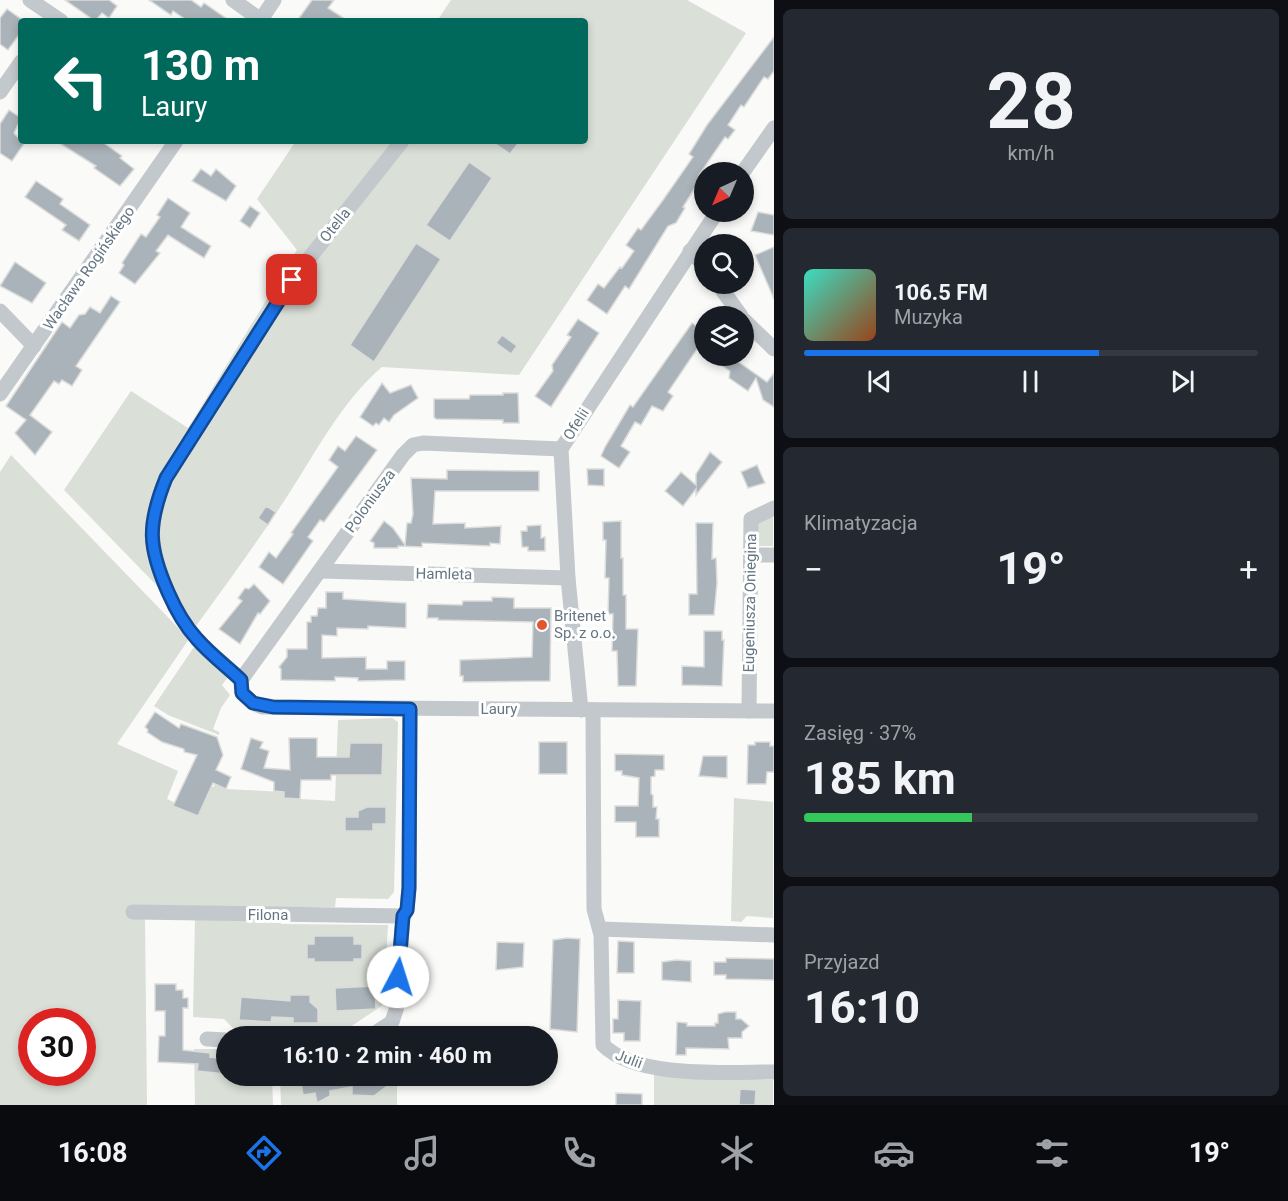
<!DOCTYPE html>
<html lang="pl">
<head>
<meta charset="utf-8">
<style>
	body { margin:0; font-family:Roboto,sans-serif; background:#242831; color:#f1f3f6; height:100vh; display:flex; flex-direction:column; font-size:22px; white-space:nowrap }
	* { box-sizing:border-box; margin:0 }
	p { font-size:20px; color:#9ea1a6 }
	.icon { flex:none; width:33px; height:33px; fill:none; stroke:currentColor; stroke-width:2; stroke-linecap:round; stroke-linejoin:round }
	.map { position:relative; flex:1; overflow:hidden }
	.drawer { display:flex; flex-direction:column; gap:9px; padding:9px; background:#0d0f14; width:514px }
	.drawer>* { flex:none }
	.guide { position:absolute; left:18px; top:18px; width:570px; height:126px; border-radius:6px; box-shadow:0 3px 9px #0003; background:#00695c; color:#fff; overflow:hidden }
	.needle { width:39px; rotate:224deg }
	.fabs { position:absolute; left:694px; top:162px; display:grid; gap:12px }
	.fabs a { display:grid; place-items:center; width:60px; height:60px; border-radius:50%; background:#171b24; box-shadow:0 3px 9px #0003; font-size:30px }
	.speed { position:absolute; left:18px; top:1008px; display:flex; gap:12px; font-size:30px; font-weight:700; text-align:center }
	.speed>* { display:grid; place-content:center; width:78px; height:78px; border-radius:50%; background:#171b24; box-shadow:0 3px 9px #0003; line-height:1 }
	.speed .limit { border:9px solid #d22; background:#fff; color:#111 }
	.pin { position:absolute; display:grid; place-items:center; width:51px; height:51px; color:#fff; margin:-26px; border-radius:12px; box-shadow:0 3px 9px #0006 }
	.me { position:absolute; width:66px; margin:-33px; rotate:5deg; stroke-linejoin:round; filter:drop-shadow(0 0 4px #0008) }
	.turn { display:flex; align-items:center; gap:21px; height:126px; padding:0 24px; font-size:27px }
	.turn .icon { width:78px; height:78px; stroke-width:2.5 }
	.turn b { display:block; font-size:42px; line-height:51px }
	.big { font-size:45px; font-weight:700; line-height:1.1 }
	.drawer .card { flex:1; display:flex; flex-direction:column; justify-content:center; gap:9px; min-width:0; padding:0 21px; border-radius:9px; background:#242831 }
	.drawer .dial { align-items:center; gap:0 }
	.dial b { font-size:78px; line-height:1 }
	.song { display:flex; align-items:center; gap:18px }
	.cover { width:72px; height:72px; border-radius:9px; background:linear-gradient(135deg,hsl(170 70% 55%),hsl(20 70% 35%)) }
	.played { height:6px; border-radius:3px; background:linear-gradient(90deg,#1a73e8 65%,#363941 65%) }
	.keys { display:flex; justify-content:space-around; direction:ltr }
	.heat { display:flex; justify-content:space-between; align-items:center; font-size:33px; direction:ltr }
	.charge { height:9px; border-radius:4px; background:linear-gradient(90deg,#34c759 37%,#363941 0) }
	.trip { position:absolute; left:216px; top:1026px; width:342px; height:60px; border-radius:30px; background:#171b24; box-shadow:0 3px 9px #0003; font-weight:700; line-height:60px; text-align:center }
	.tabs { display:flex; height:96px; justify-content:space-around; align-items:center; background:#090b0e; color:#9ea1a6 }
	.tabs .icon { width:42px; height:42px }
	.tabs .on { color:#1a73e8 }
	.tabs b { font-size:27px; color:#f1f3f6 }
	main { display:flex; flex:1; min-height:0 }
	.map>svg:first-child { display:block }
</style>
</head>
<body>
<main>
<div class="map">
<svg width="774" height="1105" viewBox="0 0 774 1105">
	<rect width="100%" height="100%" fill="#fafaf8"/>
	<g fill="#dadfd7" fill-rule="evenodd">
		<path d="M451 0H687L746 33 519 375 382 367C342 401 316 452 288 495 259 540 227 583 196 626L64 490 131 391 188 428 297 250 257 199 296 141H585V21H437Z"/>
		<path d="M11 455 189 639 117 744 178 771 167 799 196 813 209 786 214 787 215 784 226 789 284 792V798L335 801 338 720 392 718 398 722 394 892 388 899 336 898 335 907H278L281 924 388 925 383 1005 350 1027 233 1028 224 1019 193 1017 195 919H145L147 1105H0V472ZM32 1022H82V1072H32Z"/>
		<path d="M773 513V546H758L757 520Z"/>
		<path d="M194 647 228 677 222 685 230 695 221 708 213 729 219 732V735L168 715 154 706Z"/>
		<path d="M734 798 773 802V918L747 916 741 922 731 921Z"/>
		<path d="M194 1049H226V1076H272L273 1105H195Z"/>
		<path d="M654 1075 773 1080V1105H654Z"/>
		<path d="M280 1076H397V1105H281Z"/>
	</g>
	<g fill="#aab3b9" stroke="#dcdcda" stroke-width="1.5">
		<path d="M65 0H109L117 6 109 18 102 13 95 21Z"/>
		<path d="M149 0H191L201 7 204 3 230 21H188L173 11 171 15Z"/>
		<path d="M312 0H334L328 8 348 21H297Z"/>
		<path d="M7 9 21 19V32L8 50 0 44V18Z"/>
		<path d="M774 37V71L768 79 764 77 744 107 741 105 728 125 735 130 728 139 725 137 699 175 702 177 683 207 685 208 676 223 668 226 629 289 625 286 607 314 587 300 598 284 604 288 620 267 622 268 634 251 626 245 638 228 641 230 663 200 693 157 689 154 707 125Z"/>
		<path d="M9 110 21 118 14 133 21 141H26L12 161 0 153V124Z"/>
		<path d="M56 141H101L122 156 120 158 134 169 120 186 94 168 96 166Z"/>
		<path d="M491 141H520L510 154Z"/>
		<path d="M469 162 492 178 450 241 426 225Z"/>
		<path d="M201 169 211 176 216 169 236 186 226 201 192 181Z"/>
		<path d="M36 181 63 199 60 204 90 225 79 241 62 230 66 225 25 197Z"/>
		<path d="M168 198 190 213 181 227 211 246 204 258 168 235 156 251 160 253 135 284 119 273 124 265 122 263 141 234 146 237 160 217 157 215Z"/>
		<path d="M250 206 260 213 250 228 240 221Z"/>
		<path d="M758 212 774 215V235L751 231Z"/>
		<path d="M416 243 441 259 374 362 350 345Z"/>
		<path d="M774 247V299L755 255Z"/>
		<path d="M15 262 46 283 32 303 0 286Z"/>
		<path d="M111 296 120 302 76 366 82 370 72 386 62 380 59 384 54 381 30 415 52 432 35 455 15 433 26 420 6 406 62 322 70 328 79 315 85 314 90 307 100 313Z"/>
		<path d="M578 319 599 333 551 407 535 396 553 371 552 365 571 337 567 335Z"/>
		<path d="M692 323 705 332V354L697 349 668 392 673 396 663 411 652 406 641 425 635 422 621 446 630 452 619 468 601 456 605 447 630 405 633 407Z"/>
		<path d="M502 335 517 346 511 354 496 343Z"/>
		<path d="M707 356H730L767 382 774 373V407L763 400 756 378 748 391 729 378 730 371Z"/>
		<path d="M382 383 390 393 411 385 418 398 394 415 389 422 384 418 379 425 376 423 373 426 360 417Z"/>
		<path d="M503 393H518L519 423H503V420L436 419 434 417V399H469L470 395H503Z"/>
		<path d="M356 436 377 450 324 522 320 520 308 537 313 541 283 584 259 567 269 552 276 558 293 534 291 533 338 467 329 460 338 446 345 451Z"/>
		<path d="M710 452 722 462 696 495V489L683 506 665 491 681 472 696 485V474Z"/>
		<path d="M757 465 765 483 748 488 741 472Z"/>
		<path d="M587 469H604V486L588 485Z"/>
		<path d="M447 470 539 471V491H435L433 524 465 523V528L501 526 500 544 490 543V546L422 543V547L398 546V548H374V543L370 541 384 521 393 528 405 545 407 523H411L413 514 411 478 447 479Z"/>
		<path d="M266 506 276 512 268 525 258 518Z"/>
		<path d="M621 521V558H623V595H626V629H638L636 686H618L617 651H612L613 614H608L609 578H605L606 540H603V522Z"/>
		<path d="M696 523H713L712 559 716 558 717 583 714 615H689V594H697Z"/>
		<path d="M541 525V538L545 537V551H528V547H522L521 531H527V526Z"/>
		<path d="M254 584 270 601 260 614 258 613 240 644 219 629 242 601 238 598 245 588 249 589Z"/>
		<path d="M326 592H343V599L406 603V628L368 626V629L337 628V636L322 635V658L366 657V669H387V661H405V680L358 681V678L335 677V681L281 680V669L279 667 287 657V649H307V622H311V616H317L318 608H326Z"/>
		<path d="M492 597 514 598V608H551L550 681 463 682V676H460V660L532 657 533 622 438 620V618H427L428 604 462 605 463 601H492Z"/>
		<path d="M704 631H722V640H724L722 686 682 685V666L704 667Z"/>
		<path d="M155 712 179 728 181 724 217 737 223 755 216 770 231 777 226 789 213 783 198 816 173 806 197 755 184 752V749L162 742 147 732 148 730 145 727Z"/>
		<path d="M251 738 263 742 260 748 269 751 264 768 290 770 289 738H317V757H349L350 743H383L382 775H331V780H301L300 799 284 798V792L274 791V782L241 769Z"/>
		<rect x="539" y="742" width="28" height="32"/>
		<path d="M755 742H770V746H774V772H767L766 784H747L748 745H755Z"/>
		<path d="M615 754 664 755V770H655V776L651 777V794L653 795V807H657L656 819H659V837H636V822H615V806H638L639 778 622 775V771H615Z"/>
		<path d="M703 756H727V778L699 776Z"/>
		<path d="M367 807H386V824H373V831H345V817H358V811Z"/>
		<path d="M314 936H354V944H362V959H354V962H314V959H307V944H314Z"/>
		<path d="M567 938 580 939 577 1032 550 1029 553 940Z"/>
		<path d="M618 941 634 942V973H617Z"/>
		<path d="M497 942 524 943 523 967 496 970Z"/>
		<path d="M726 958 774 959V980L726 979V975H714V962H726Z"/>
		<path d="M676 960 691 961V982L662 980V962Z"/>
		<path d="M155 984H176V990H183V998H188V1008H183V1050L210 1053V1057L226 1059V1074L197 1071 198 1064 158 1062 159 1036H165V1011H155Z"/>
		<path d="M375 986 376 1009 336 1011 335 988Z"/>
		<path d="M290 995H310V1002L318 1009V1023H293V1018L272 1017 271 1022 239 1020 241 997 290 1001Z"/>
		<path d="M618 1000 641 1001 640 1041H624V1033H613V1019H618Z"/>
		<path d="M725 1012H736V1019H741L749 1026 742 1032V1038H728L729 1049 686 1048V1055H676L677 1022 687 1023V1026H715V1023H718V1014Z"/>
		<path d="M300 1076H386L391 1083 374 1096 352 1095V1087L330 1091V1096L317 1103 315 1093 303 1095Z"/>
		<path d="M740 1089 756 1090 755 1105H739Z"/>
		<path d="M616 1093 642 1094V1105H616Z"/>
	</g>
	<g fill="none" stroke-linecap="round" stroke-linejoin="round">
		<g stroke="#c3c8cc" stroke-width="15">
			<path d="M30 0 61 21"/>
			<path d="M233 0 261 20"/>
			<path d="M260 21 274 0"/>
			<path d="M0 92 21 62"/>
			<path d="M743 172 774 128"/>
			<path d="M690 251 705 266"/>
			<path d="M718 284 741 316"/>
			<path d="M0 311 34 346"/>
			<path d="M744 320 774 349"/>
			<path d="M0 394 176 141"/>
			<path d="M751 555H774"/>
			<path d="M320 571 568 578"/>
			<path d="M241 680C227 666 210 654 197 639 185 626 175 608 168 592 148 546 147 525 166 478L292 280 402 141"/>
			<path d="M241 680 242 693 253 703 262 707 774 711"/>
			<path d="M241 680 403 455 413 445 423 443 561 449"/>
			<path d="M581 710 568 578 561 449 717 212"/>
			<path d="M593 710 594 909 601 935 603 1045C637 1079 727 1072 774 1072"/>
			<path d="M749 711 751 519 774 508"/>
			<path d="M133 912 403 916"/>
			<path d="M600 929 774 935"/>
			<path d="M371 1036 392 1022 396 1010 403 916 407 910 409 888 410 709"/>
			<path d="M207 1039 226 1040"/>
		</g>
	</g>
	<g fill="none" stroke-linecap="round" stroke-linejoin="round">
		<g stroke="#114b97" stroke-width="15">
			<path id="route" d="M292 280 166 478C147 525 148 547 168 592 175 608 185 626 197 639 210 654 226 666 241 680L242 693 253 703 273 707 410 709 409 888 407 910 403 916 398 977"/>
		</g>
		<use href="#route" stroke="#1a73e8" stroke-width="10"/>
	</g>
	<circle fill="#e4572e" stroke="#fff" stroke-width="2" cx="542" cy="625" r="6"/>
	<g text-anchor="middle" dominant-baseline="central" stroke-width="6" stroke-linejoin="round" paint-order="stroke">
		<g font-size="15" fill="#657683" stroke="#fff">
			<text transform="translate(335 225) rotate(-51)">Otella</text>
			<text transform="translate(89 268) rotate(-55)">Wacława Rogińskiego</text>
			<text transform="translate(576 424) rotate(-58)">Ofelii</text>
			<text transform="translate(370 501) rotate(-54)">Poloniusza</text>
			<text transform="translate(444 574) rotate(1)">Hamleta</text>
			<text transform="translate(750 603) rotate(-89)">Eugeniusza Oniegina</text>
			<text x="499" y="709">Laury</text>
			<text x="268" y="915">Filona</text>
			<text transform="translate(629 1059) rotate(21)">Julii</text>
		</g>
		<g font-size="15" fill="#657683" stroke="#fff" text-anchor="start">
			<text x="554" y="616">Britenet<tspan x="554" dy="17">Sp. z o.o.</tspan></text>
		</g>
	</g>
</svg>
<div class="fabs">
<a><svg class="needle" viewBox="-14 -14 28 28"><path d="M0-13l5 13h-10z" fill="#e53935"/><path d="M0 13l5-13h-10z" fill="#9ea1a6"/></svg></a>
<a><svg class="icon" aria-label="search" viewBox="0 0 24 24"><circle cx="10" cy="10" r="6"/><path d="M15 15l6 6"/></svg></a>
<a><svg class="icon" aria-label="layers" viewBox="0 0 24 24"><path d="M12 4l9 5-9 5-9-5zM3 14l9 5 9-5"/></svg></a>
</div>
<div class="speed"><div class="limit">30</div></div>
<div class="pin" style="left:292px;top:280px;background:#d93025"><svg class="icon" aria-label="arrive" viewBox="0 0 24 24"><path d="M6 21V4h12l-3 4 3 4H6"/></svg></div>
<svg class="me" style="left:398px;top:977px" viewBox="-20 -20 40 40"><circle r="19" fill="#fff"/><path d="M0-13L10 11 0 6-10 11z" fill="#1a73e8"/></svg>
<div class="trip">16:10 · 2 min · 460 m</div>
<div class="guide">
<div class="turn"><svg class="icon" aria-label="left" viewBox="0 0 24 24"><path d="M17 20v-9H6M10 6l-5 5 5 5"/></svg><div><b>130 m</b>Laury</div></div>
</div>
</div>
<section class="drawer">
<div class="card dial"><b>28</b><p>km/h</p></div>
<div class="card">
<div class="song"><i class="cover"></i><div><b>106.5 FM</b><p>Muzyka</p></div></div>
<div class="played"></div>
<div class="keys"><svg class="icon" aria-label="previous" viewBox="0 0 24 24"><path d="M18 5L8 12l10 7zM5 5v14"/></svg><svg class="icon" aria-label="pause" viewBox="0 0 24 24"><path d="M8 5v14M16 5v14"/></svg><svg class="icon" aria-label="next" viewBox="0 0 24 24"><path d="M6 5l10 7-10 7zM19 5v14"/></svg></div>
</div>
<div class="card"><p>Klimatyzacja</p>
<div class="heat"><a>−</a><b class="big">19°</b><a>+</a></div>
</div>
<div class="card"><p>Zasięg · 37%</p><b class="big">185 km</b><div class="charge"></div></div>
<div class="card"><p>Przyjazd</p><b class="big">16:10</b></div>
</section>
</main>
<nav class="tabs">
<b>16:08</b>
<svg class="icon on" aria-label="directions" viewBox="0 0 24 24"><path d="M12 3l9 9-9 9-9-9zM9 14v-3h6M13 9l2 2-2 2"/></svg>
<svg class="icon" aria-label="music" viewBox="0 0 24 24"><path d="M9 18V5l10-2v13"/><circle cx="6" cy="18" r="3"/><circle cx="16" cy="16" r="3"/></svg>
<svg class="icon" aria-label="phone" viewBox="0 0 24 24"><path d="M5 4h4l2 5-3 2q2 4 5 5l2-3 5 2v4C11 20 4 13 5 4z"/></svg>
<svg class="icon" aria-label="climate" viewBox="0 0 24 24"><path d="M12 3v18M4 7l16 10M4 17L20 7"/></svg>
<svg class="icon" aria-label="car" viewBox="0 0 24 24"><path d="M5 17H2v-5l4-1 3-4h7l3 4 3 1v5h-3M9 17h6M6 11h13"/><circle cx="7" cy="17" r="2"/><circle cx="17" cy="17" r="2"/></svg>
<svg class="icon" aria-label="filters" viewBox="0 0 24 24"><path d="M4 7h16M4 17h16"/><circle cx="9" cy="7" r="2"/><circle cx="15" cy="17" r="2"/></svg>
<b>19°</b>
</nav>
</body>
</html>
